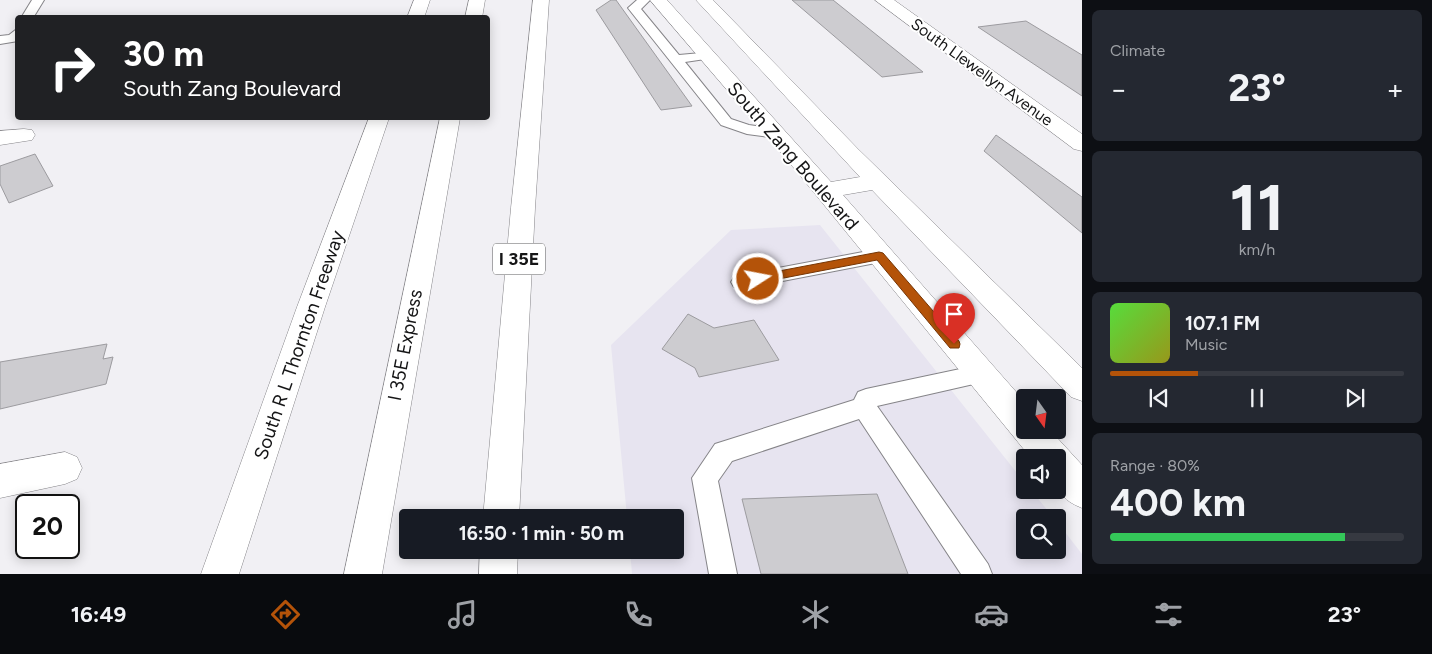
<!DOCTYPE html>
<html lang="en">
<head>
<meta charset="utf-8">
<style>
	body { margin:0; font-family:Figtree,sans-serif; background:#242831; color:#f1f3f6; height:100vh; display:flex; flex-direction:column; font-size:19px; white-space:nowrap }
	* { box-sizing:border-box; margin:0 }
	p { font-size:16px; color:#9ea1a6 }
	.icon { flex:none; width:28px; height:28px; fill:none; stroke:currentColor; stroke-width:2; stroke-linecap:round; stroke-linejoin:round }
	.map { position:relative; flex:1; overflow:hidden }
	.side { display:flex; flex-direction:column; gap:10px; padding:10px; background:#0d0f14; width:350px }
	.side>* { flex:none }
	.hud { position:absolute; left:15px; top:15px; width:475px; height:105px; border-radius:5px; box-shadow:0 2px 12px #0003; background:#202124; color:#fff; overflow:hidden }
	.needle { width:32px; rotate:166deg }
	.controls { position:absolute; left:1016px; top:389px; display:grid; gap:10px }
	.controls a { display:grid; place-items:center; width:50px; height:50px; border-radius:5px; background:#171b24; box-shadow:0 2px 12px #0003; font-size:25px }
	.speed { position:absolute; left:15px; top:494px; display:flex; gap:10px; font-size:25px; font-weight:700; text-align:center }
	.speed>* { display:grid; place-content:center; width:65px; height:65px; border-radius:50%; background:#171b24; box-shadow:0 2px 12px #0003; line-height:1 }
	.speed .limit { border:2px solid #111; border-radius:8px; background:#fff; color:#111 }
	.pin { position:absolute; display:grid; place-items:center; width:42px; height:42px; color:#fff; margin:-51px -21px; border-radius:50% 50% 50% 0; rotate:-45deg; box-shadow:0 0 5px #0007 }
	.pin .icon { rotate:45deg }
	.me { position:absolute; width:55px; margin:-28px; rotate:79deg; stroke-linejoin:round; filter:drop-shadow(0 0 4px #0008) }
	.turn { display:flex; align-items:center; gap:18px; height:105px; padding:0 25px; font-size:22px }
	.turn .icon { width:65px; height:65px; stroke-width:2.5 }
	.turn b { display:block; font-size:35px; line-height:42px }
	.big { font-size:38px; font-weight:700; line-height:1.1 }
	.side .card { flex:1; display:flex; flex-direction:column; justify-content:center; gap:8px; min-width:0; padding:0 18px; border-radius:8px; background:#242831 }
	.side .dial { align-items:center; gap:0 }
	.dial b { font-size:65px; line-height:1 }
	.song { display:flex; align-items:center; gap:15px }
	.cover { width:60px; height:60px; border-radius:8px; background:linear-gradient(135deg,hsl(110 70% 55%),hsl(60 70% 35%)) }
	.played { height:5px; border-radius:2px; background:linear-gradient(90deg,#b45309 30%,#363941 30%) }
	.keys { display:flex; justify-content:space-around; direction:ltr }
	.heat { display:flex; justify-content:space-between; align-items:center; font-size:28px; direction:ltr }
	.charge { height:8px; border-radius:4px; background:linear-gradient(90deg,#34c759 80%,#363941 0) }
	.trip { position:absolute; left:399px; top:509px; width:285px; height:50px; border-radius:5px; background:#171b24; box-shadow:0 2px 12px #0003; font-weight:700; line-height:50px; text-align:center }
	.tabs { display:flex; height:80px; justify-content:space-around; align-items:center; background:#090b0e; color:#9ea1a6 }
	.tabs .icon { width:35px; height:35px }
	.tabs .selected { color:#b45309 }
	.tabs b { font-size:22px; color:#f1f3f6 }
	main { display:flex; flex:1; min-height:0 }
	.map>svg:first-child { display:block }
</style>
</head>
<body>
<main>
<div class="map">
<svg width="1082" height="574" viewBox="0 0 1082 574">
	<rect width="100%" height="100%" fill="#f1f0f4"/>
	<path fill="#e7e4f0" d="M820 225 1025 483V490H1031L1053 517 1025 518V550H1058V523L1082 554V574H632L630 550H675V518L627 517 611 345 731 230Z"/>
	<g fill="#cdccd0" stroke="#9c9b9f">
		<path d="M611 0H616L692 106 661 110 596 10Z"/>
		<path d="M792 0H833L923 72 882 77Z"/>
		<path d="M1026 21 1082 55V96L978 27Z"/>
		<path d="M996 135 1082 197V233L984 151Z"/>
		<path d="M35 154 53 186 9 203 0 184V166Z"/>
		<path d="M688 314 714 328 754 320 779 360 699 377 695 368 662 349Z"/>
		<path d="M107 344 103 359 113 357 106 384 0 409V362Z"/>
		<path d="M877 494 908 574H761L742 499Z"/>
	</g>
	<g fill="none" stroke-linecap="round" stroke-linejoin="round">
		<g stroke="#858488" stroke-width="2">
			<g id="lane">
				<path d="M32 0H44L33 18H21Z"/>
				<path d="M637 0H650L641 9 679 55 712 52 714 55 712 58 685 62 731 119 749 125 782 130 784 133 782 136 776 138 747 134 721 125 628 8Z"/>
				<path d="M18 28V41L0 44V36L9 35Z"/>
				<path d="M879 249 886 251 889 256 886 261 741 289 734 287 731 282 734 277 741 275Z"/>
				<path d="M979 365 987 367 990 374 987 381 877 406 988 564 992 574H961L859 419 732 461 718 481 737 574H709L692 478 715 444 854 400 858 392 866 389Z"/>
			</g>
		</g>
		<g stroke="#858488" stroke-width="1">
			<g id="street">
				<path d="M875 0H894L1082 134V151L1074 149Z"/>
				<path d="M24 129 32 130 35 135 32 140 0 145V131Z"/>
				<path d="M65 452 77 457 82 468 77 479 65 484 0 498V464Z"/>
			</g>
		</g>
		<g stroke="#858488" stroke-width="1">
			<path id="secondary" d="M650 0H667L831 182 860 177 696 0H713L858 149 1082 368V401L1071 397 872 190 843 195 1025 402V430H1050L1082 465V508C1054 497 1058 484 1058 458H1031L793 167Z"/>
		</g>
		<g stroke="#858488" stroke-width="1">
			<g id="highway">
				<path d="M414 0H430L424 18H407Z"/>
				<path d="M469 0H485L482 18H465Z"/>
				<path d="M533 0H549L535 208 519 518H483L511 208Z"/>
				<path d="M369 118H389L325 307 239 574H201L297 307Z"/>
				<path d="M440 118H460L382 574H344Z"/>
				<path d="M480 550H518L517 574H479Z"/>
			</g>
		</g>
		<use href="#lane" fill="#fff" fill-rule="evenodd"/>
		<use href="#street" fill="#fff" fill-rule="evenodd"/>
		<use href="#secondary" fill="#fff" fill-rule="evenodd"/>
		<use href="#highway" fill="#fff" fill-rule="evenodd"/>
	</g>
	<path fill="#b45309" stroke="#753606" d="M879 252 883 253 959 341 960 344 959 348H950L877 260 758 283 753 279 758 275Z"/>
	<g text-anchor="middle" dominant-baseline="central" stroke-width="4" stroke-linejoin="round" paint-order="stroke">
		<g font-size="16" fill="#151516" stroke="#fff">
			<text transform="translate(982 72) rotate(36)">South Llewellyn Avenue</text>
		</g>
		<rect fill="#fff" stroke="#5b5b5c" stroke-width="1" x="493" y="243.5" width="52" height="31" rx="4"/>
		<g font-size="18" font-weight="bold" fill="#151516">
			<text x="519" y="259">I 35E</text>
		</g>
		<g font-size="19" fill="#151516" stroke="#fff">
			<text transform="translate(793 156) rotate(49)">South Zang Boulevard</text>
			<text transform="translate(299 345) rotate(-71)">South R L Thornton Freeway</text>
			<text transform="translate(405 345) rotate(-79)">I 35E Express</text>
		</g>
	</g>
</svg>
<div class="controls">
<a><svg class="needle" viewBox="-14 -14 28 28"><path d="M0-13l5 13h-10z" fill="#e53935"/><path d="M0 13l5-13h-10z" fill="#9ea1a6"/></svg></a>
<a><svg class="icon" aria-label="sound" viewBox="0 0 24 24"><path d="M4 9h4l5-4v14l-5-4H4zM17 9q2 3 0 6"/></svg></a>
<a><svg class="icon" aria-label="search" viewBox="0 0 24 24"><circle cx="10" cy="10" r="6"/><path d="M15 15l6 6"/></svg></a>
</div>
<div class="speed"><div class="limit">20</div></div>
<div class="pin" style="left:954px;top:344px;background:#d93025"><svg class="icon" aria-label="arrive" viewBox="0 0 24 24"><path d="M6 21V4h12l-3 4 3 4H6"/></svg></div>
<svg class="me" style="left:758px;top:279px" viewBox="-20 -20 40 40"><circle r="17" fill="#b45309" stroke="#fff" stroke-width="3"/><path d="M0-11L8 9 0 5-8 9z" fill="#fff"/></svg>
<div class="trip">16:50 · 1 min · 50 m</div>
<div class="hud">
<div class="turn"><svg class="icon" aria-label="right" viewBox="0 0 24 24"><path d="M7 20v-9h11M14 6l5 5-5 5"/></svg><div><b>30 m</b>South Zang Boulevard</div></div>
</div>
</div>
<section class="side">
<div class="card"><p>Climate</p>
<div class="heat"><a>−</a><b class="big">23°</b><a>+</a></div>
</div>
<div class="card dial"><b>11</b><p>km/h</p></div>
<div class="card">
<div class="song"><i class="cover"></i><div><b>107.1 FM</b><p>Music</p></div></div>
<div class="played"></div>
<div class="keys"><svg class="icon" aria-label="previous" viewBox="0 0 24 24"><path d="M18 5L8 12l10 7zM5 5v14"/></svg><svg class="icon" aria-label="pause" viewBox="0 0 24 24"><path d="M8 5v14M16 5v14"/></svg><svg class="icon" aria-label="next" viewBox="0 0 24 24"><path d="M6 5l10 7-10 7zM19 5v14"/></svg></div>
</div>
<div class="card"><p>Range · 80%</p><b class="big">400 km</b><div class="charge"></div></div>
</section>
</main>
<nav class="tabs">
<b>16:49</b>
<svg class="icon selected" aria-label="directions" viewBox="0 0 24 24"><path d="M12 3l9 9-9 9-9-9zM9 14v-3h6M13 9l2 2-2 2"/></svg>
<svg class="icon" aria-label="music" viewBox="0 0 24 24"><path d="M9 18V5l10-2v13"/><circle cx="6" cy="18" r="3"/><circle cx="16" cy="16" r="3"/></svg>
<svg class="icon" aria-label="phone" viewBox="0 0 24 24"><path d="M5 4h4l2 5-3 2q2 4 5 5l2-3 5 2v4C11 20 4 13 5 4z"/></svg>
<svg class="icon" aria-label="climate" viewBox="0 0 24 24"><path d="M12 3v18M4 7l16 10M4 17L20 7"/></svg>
<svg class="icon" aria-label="car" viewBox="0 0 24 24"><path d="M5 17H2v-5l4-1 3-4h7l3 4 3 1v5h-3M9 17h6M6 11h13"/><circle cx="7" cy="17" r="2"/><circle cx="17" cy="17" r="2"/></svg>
<svg class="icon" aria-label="filters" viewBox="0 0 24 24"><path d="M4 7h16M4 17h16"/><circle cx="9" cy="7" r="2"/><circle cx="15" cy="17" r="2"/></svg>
<b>23°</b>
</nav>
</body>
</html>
